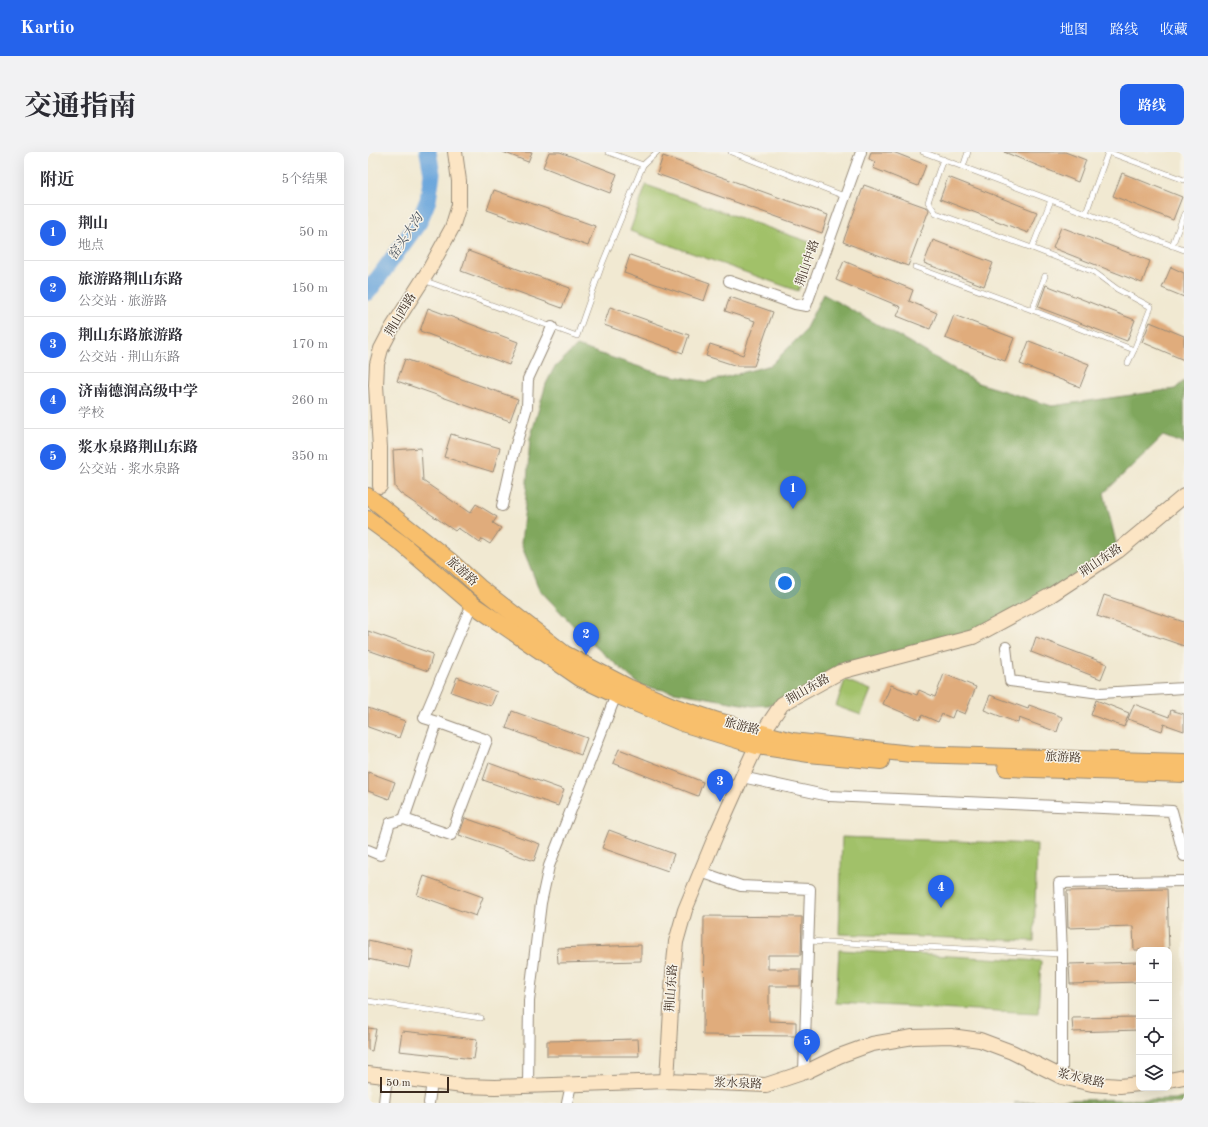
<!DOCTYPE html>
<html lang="zh">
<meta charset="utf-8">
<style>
body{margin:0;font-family:"Old Standard TT","Noto Serif SC",serif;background:#f2f2f3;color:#2b2b33}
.controls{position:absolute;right:12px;bottom:12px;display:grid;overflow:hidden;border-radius:8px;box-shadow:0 4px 16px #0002}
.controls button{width:36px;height:36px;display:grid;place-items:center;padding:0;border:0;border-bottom:1px solid #e1e1e2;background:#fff;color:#2b2b33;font:20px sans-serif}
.scale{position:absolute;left:12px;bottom:10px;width:69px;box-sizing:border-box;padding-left:4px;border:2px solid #3b2a1e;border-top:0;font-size:11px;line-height:14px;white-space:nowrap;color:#3b2a1e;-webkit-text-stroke:3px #f7f3e8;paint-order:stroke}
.you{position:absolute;left:417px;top:431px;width:14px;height:14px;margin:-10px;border:3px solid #fff;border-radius:50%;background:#1a73e8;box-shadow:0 0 0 6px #1a73e833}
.badge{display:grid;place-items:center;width:26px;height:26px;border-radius:50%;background:#2563eb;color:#fff;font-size:13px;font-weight:700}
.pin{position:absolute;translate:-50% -33px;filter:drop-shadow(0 1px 2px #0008)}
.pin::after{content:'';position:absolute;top:21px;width:14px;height:12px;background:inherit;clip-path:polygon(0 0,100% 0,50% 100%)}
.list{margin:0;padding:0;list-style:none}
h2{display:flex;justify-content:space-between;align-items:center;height:52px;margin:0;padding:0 16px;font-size:17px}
h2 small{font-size:13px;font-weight:400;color:#7c7c81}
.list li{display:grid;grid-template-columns:26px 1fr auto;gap:12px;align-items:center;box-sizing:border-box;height:56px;padding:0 16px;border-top:1px solid #e1e1e2}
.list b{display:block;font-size:15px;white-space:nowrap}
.list p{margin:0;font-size:13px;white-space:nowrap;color:#7c7c81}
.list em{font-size:13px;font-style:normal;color:#7c7c81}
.icon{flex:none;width:22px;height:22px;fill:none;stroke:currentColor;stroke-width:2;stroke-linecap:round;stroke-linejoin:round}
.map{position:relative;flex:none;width:816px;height:951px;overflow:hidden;border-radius:8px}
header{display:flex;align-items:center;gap:24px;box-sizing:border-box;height:56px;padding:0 20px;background:#2563eb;color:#fff}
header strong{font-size:19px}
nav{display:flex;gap:22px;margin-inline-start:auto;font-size:14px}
.intro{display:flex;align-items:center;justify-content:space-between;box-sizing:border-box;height:96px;padding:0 24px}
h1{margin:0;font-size:28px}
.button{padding:10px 18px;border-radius:8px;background:#2563eb;color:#fff;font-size:14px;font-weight:700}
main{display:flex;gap:24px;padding:0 24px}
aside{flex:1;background:#fff;border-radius:8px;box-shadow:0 4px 16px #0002}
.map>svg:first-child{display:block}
.green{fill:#a1c169;stroke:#6e7644}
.forest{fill:#80a75d;stroke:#5e683e}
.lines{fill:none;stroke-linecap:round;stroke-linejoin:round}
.river{stroke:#6ba6dc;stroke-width:17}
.building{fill:#e0ac7b}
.lane-casing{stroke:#968a78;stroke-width:6}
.street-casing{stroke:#968a78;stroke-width:12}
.secondary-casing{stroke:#968a78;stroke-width:16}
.primary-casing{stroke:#968a78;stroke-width:18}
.lane{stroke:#fff;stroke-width:5}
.street{stroke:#fff;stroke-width:10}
.secondary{stroke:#fce5c4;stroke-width:14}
.primary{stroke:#f8bf6c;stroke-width:16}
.labels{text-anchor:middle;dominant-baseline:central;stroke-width:3;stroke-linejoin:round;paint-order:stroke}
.street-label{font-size:12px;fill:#3b2a1e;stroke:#f7f3e8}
.water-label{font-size:13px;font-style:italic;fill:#4c5560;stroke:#f7f3e8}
</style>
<header>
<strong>Kartio</strong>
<nav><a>地图</a><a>路线</a><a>收藏</a></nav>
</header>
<div class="intro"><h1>交通指南</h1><a class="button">路线</a></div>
<main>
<aside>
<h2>附近<small>5个结果</small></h2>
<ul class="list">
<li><span class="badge">1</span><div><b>荆山</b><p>地点</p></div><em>50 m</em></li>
<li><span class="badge">2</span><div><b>旅游路荆山东路</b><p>公交站 · 旅游路</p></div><em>150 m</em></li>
<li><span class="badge">3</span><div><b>荆山东路旅游路</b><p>公交站 · 荆山东路</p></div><em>170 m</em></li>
<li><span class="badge">4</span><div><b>济南德润高级中学</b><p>学校</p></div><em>260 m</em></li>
<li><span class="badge">5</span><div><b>浆水泉路荆山东路</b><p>公交站 · 浆水泉路</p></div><em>350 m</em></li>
</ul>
</aside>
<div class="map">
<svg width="816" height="951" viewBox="0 0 816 951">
<rect width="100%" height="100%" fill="#f7f3e8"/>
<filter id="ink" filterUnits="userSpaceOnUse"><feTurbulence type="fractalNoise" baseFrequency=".025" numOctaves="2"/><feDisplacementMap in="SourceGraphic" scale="8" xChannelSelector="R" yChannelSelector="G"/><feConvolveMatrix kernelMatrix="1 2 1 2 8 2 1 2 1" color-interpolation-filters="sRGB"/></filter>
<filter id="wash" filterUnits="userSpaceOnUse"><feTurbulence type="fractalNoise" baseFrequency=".012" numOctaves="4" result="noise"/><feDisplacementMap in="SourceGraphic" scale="16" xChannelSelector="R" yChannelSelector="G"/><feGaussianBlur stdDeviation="0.9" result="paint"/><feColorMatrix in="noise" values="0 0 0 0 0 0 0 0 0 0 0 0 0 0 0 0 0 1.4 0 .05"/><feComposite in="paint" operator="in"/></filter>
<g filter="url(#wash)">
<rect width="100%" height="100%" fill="#f1e9d2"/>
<!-- green -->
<g class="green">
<path d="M278 33 447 92 430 139 262 79Z"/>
<path d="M477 528 503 538 493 563 468 554Z"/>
<path d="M474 685 669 692 666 789 471 782Z"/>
<path d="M471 798 673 809 670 861 468 851Z"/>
</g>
<!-- forest -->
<g class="forest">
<path d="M455 142 541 190 610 231 684 254 807 237 816 229V292L795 284 736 341 750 399 605 485 472 520 414 552 385 554 273 534 215 484 171 437 153 392 158 344 162 287 178 232 186 216 209 194 290 221 339 230 403 213 436 180Z"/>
<path d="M816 946V951H646L694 948 810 947Z"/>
</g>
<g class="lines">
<!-- river -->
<path class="river" d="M0 140 51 70 60 48 64 22 60 0"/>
</g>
<g id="blocks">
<!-- building -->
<g class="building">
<path d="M135 0H164L160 10Z"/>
<path d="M181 0H192L249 22 242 41 175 15Z"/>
<path d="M503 0H525L558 13 550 34 505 16 507 10 501 7Z"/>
<path d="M636 0H697L718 8 710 30Z"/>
<path d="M295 4 460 63 454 81 289 22Z"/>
<path d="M754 21 814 45 805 68 745 44Z"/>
<path d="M580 25 669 60 660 81 572 47Z"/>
<path d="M496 33 560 56 561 58 540 114 475 90Z"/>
<path d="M126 38 227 74 220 94 119 58Z"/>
<path d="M693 75 782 109 774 131 685 96Z"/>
<path d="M565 88 625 111 616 134 556 111Z"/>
<path d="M100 99 202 136 194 156 93 119Z"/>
<path d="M262 103 342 131 336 149 256 121Z"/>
<path d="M476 109 545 138 541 149 569 161 562 177 529 164 533 155 468 128Z"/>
<path d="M803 115 816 121V145L794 136Z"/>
<path d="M678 133 767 168 759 189 670 155Z"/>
<path d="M362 145 405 160 386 214H369L338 204 342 192 375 203 387 169 357 159Z"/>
<path d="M242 155 321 183 315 201 236 173Z"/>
<path d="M60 156 150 190 141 213 52 179Z"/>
<path d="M586 163 646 186 637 209 577 186Z"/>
<path d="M782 170 816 184V208L774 190Z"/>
<path d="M661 189 721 212 712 235 652 212Z"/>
<path d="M37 207 150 247 142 269 29 229Z"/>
<path d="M83 282 132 296 125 320 76 305Z"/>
<path d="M53 296 55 329 102 361 108 352 129 365 125 371 133 376 122 392 114 387 112 391 90 376 87 379 32 341 27 335 25 298Z"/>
<path d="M736 443 816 470V494L729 464Z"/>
<path d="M0 479 65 502 60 519 0 498Z"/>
<path d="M668 485 739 512 733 527 663 500Z"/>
<path d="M576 522 608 535 597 562 587 558 584 566 574 562 570 570 554 563 552 568 515 552 523 533 549 543 551 538 567 545Z"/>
<path d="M89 525 129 540 123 554 83 540Z"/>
<path d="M622 543 660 557 661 553 694 565 689 580 651 566 650 571 616 558Z"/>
<path d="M728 548 761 561 756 575 723 563Z"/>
<path d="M766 552 801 565 803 558 816 562V579L796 572 794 579 760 567Z"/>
<path d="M0 556 37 569 31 586 0 575Z"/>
<path d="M144 559 219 586 213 603 138 576Z"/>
<path d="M251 597 335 630 330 644 245 611Z"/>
<path d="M121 611 196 638 190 654 115 628Z"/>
<path d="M0 620 27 630 21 647 0 639Z"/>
<path d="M97 666 172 692 166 709 91 683Z"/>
<path d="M241 678 306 702 300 719 234 696Z"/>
<path d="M56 724 115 745 108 764 49 743Z"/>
<path d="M799 737 801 798H766L765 774 700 776 699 739Z"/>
<path d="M336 764 434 765 433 803H400V817H432V834H401V869L428 870V884L335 883Z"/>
<path d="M0 788 45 798 41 816 0 807Z"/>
<path d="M273 793V809L190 811 189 796Z"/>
<path d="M771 810V830L702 832 701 812Z"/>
<path d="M771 865V878L705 880 704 866Z"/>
<path d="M0 876 8 877 4 899 0 898Z"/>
<path d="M34 879 109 887 106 907 31 899Z"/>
<path d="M270 887 271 904H179V889Z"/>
</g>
</g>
</g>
<g filter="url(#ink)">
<use href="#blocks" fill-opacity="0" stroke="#968a78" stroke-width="1"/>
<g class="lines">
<!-- lane casing -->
<g class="lane-casing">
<g id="lane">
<path d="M240 0 275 13 289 0"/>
<path d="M363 0 476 44"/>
<path d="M555 0 595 15 600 0"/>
<path d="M740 0 816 28"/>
<path d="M575 7 560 50 568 61 664 96 683 48"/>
<path d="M595 15 816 98"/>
<path d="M718 61 740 0"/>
<path d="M804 94 816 62"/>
<path d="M664 96 726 120 749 137 783 155 766 198"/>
<path d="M547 115 664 158 766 198 760 211"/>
<path d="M55 128 209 184 235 110 275 13"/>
<path d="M664 158 677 124"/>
<path d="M440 789 694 802"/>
<path d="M0 849 113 866"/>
</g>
</g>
<!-- street casing -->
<g class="street-casing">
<g id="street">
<path d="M361 129 427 152 438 154 493 0"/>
<path d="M134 354 147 296 159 255 160 227 184 175"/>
<path d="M638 495 642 529 732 541 816 536"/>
<path d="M374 625 461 644 804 659 816 704"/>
<path d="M36 667 83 683 119 588 69 570"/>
<path d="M0 698 12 703 22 671 36 667 69 570 56 566 104 452"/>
<path d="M333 720 373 734 442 737 436 920"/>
<path d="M694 925V802L691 731 816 729"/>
<path d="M160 934 161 849 173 751 181 714 248 543"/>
<path d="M16 951 19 924"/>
<path d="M61 951 64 930"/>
<path d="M199 951 203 933"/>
</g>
</g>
<!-- secondary casing -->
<g class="secondary-casing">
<g id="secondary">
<path d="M12 334V296L8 233 9 212 13 197 24 176 61 118 84 76 91 53V29L87 0"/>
<path d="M0 922 95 934 127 935 299 929 398 933 440 919 471 904 504 892 545 885 583 884 612 888 644 900 694 925 724 932 752 934 771 932"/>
<path d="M801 928 816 925"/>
<path d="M299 929 305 821 308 790 317 758 348 683 374 625 395 580 414 552 472 520 605 485 683 443 750 399 816 344"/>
</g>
</g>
<!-- primary casing -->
<g class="primary-casing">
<g id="primary">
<path d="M0 344 81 408 111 435 197 502 260 535 305 554 350 569 424 589 543 602 816 610"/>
<path d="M0 367 33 391 104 452 212 526 248 543 317 572 389 594 441 602 513 609"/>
<path d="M638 616 816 622"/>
</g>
</g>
<!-- lane -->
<use href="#lane" class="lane"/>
<!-- street -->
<use href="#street" class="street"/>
<!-- secondary -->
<use href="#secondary" class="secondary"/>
<!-- primary -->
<use href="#primary" class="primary"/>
</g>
</g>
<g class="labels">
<!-- street labels -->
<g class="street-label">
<text transform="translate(440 111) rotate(-71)">荆山中路</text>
<text transform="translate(33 163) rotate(-59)">荆山西路</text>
<text transform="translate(733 409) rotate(-34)">荆山东路</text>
<text transform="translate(94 420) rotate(42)">旅游路</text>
<text transform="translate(440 538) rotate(-30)">荆山东路</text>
<text transform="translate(374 575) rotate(14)">旅游路</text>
<text transform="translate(695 606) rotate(2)">旅游路</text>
<text transform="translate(304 836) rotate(-86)">荆山东路</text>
<text transform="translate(713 927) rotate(13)">浆水泉路</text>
<text transform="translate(370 932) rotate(2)">浆水泉路</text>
</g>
<!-- water labels -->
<g class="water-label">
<text transform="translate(38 85) rotate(-57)">窑头大沟</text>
</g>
</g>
</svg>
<div class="controls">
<button>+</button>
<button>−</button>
<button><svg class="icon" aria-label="locate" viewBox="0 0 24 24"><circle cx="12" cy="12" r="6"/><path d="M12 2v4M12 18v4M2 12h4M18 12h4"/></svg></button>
<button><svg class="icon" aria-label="layers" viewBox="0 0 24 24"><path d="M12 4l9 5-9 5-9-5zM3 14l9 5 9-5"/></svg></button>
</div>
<div class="scale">50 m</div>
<div class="you"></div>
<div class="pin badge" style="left:425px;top:357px">1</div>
<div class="pin badge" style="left:218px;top:503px">2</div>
<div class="pin badge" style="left:352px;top:650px">3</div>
<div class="pin badge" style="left:573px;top:756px">4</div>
<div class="pin badge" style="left:439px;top:910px">5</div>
</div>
</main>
